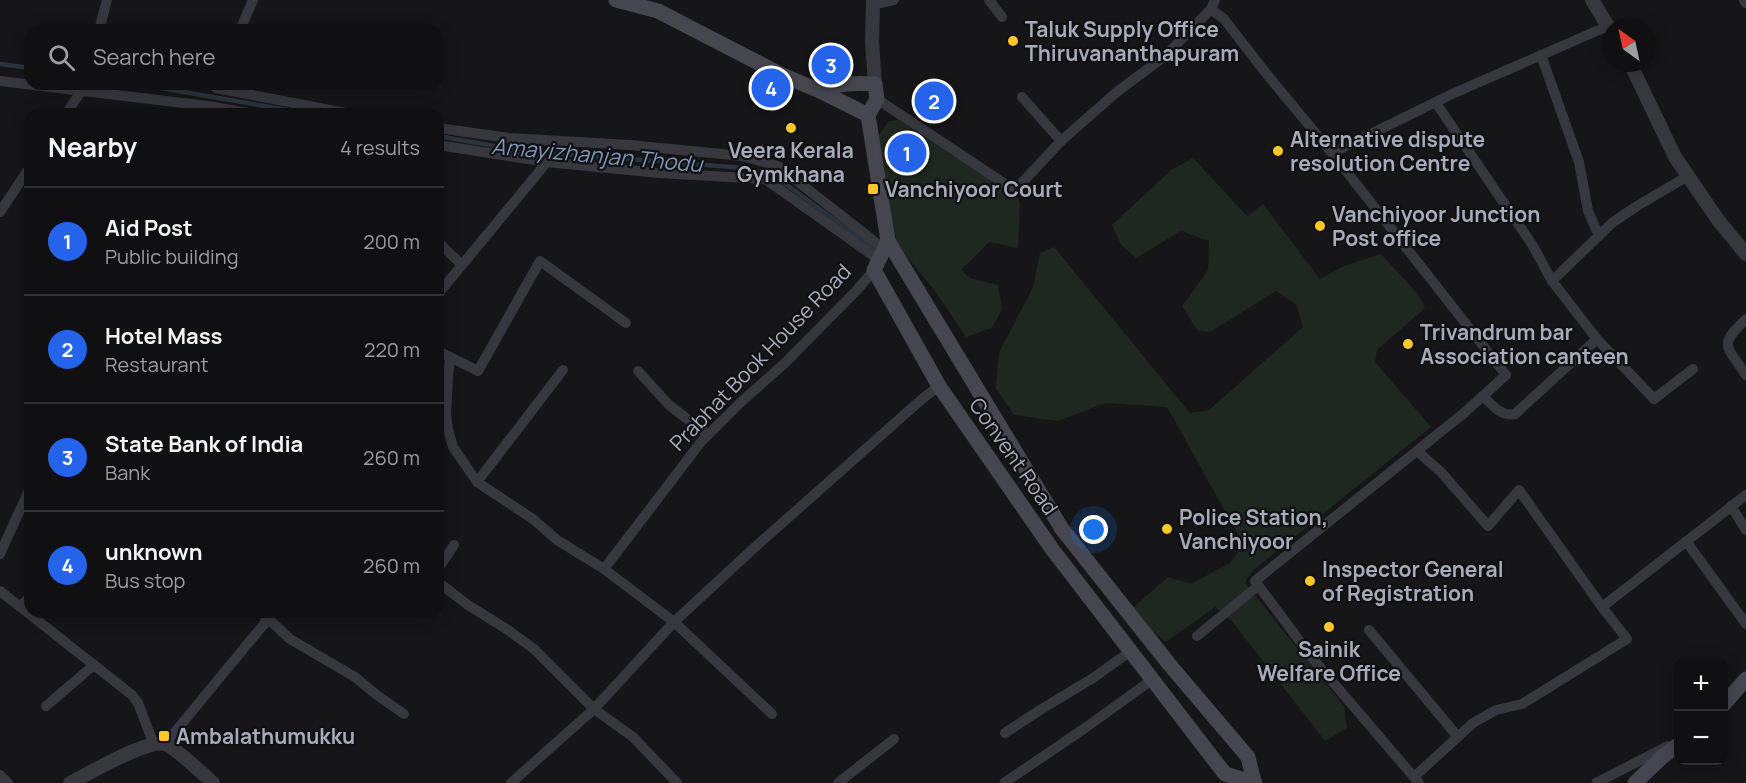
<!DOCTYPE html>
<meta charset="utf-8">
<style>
body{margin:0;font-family:Manrope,sans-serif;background:#1e1e20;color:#f1f3f6}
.controls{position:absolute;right:18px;bottom:18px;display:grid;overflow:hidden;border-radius:12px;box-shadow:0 3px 15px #0003}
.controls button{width:54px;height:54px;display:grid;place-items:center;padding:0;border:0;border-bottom:2px solid #303032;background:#101012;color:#f1f3f6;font:30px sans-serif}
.compass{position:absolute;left:1602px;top:18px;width:54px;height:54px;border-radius:50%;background:#101012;box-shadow:0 3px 15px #0003;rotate:327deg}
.you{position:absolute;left:1094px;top:530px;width:21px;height:21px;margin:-15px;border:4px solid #fff;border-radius:50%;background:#1a73e8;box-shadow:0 0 0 9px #1a73e833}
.badge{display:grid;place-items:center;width:39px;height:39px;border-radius:50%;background:#2563eb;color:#fff;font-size:20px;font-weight:700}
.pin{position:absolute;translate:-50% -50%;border:3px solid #fff;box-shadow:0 2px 6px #0006}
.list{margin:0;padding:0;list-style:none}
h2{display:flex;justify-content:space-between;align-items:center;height:78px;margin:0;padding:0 24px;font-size:26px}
h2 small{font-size:20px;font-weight:400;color:#9c9d9f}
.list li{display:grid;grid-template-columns:39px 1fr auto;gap:18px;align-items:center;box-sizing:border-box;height:108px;padding:0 24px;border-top:2px solid #303032}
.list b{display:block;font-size:22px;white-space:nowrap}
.list p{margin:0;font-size:20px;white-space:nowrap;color:#9c9d9f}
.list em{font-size:20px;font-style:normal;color:#9c9d9f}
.icon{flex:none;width:33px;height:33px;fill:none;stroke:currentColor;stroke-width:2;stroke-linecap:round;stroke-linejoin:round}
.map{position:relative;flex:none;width:1746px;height:783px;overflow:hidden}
.search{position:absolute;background:#101012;box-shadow:0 3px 15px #0003;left:24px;top:24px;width:420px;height:66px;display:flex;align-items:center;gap:15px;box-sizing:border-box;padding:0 21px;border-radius:18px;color:#9c9d9f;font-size:22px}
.panel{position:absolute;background:#101012;box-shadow:0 3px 15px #0003;left:24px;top:108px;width:420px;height:510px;border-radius:18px}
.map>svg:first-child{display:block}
.green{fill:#1e2720}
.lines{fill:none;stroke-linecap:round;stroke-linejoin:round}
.stream{stroke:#2b343d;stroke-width:4.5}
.minor{stroke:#37373e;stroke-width:10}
.tertiary{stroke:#37373e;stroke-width:14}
.secondary{stroke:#45464e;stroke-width:15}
.poi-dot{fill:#ffc827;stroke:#111113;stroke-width:2}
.labels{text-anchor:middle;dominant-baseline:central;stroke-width:4.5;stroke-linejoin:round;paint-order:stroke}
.poi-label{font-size:21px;font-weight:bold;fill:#a7abb9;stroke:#111113;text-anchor:start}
.street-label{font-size:21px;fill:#a7abb9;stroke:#111113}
.water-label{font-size:22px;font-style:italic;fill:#7c96b7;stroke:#111113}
</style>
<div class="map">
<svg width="1746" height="783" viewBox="0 0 1746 783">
<rect width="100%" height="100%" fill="#161618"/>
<!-- green -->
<g class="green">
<path d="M899 120 951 155 1012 182 1020 203 1018 248 989 242 961 270 970 278 998 285 1002 309 992 328 966 337 935 291 895 242 878 136 889 121Z"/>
<path d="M1193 158 1247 216 1263 204 1320 279 1344 266 1381 254 1418 294 1425 308 1377 350 1375 362 1431 427 1252 571 1245 583 1344 706 1347 728 1325 741 1231 620 1215 607 1166 642 1145 625 1134 607 1168 577 1191 584 1230 563 1244 545 1167 407 1105 403 1058 421 1014 415 996 388 999 353 1033 287 1040 253 1054 247 1190 413 1209 410 1303 327 1296 304 1276 291 1210 332 1197 330 1182 306 1208 270 1209 241 1181 231 1136 258 1121 245 1112 225 1171 170Z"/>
</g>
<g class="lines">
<!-- stream -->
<g class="stream">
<path d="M0 64 30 68"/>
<path d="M138 84 310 114"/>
<path d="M438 136 523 151 745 168 776 177 876 250"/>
</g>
<!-- minor -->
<g class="minor">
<path d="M989 0 1002 17"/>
<path d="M1744 0 1746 3"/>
<path d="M873 5 894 0"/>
<path d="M1211 9 1224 19 1269 77 1332 153 1506 375 1464 413 1255 581 1313 659 1419 783"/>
<path d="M99 30 107 0"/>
<path d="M240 30 253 0"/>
<path d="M1541 55 1579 162 1588 211 1599 236"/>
<path d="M0 81 208 106 253 114"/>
<path d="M216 88 351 114"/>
<path d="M1022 97 1061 141"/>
<path d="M877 99 1008 186 1018 187 1061 141 1118 91 1165 56 1211 9 1215 0"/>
<path d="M1436 103 1533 246 1552 281 1597 339 1654 399 1693 369"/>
<path d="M66 114 84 87"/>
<path d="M438 128 509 138 630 145 742 156 778 166 884 249"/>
<path d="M438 145 547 162 659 173 765 179 878 259"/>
<path d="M1332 153 1452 94 1608 26"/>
<path d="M0 212 30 167"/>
<path d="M438 242 462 265"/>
<path d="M1552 281 1612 223 1637 206 1688 176"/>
<path d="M438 294 547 162"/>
<path d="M1746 319C1718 346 1726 345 1746 375"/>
<path d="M438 351 478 371 540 261 626 323"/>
<path d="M450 358 448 376 446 414 448 429 453 447 477 482 533 519 557 540 604 569 701 442 741 402 785 363 857 290 874 270"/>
<path d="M638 371 669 405 708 435"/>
<path d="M1483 396C1492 405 1501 417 1515 414L1597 339"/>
<path d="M477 482 563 370"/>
<path d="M1731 506 1746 530"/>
<path d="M1686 541 1746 624"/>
<path d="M0 554 30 488"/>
<path d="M438 569 454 545"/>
<path d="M604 569 674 622 772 714"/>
<path d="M438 582 468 605 508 630 534 649 594 709 633 737 677 783"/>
<path d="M0 591 132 695 138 703 154 745"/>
<path d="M20 607 30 596"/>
<path d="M1602 607 1746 495"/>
<path d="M261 612 290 639 355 677 378 696 404 714"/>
<path d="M1369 630 1458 737"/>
<path d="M1197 636 1258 586"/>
<path d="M46 706 94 665"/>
<path d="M1005 733 1040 710 1093 678 1131 651"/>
<path d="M165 744 269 618"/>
<path d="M0 775 8 783"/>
<path d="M1414 777 1473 723 1496 710 1522 704 1627 639 1602 607 1519 490 1488 526 1441 472 1417 451"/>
<path d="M511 783 594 709 674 622 754 548 922 399 939 386"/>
<path d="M838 783 894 739"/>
<path d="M1004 783 1088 726 1153 679"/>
<path d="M1596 783 1668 746"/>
</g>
<!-- tertiary -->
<g class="tertiary">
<path d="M873 0 872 42 875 84"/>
<path d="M1592 0 1611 31"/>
<path d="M1630 63 1675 157 1718 220 1746 254"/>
<path d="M70 783C88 774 147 739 165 744 176 748 203 774 213 783"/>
</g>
<!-- secondary -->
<g class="secondary">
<path d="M616 0 658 11 782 75 820 91 868 115"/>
<path d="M820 91C838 83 855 83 875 84L877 99 868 115 888 241 1062 529 1169 664 1248 757 1254 782"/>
<path d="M888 241 874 270 939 386 1052 549 1225 774 1255 783"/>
<path d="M1724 704 1746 679"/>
<path d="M1635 783 1661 758 1678 745"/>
</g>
</g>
<!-- markers -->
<g class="poi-dot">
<circle cx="1013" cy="41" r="6"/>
<circle cx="791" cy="128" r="6"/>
<circle cx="1278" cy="151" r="6"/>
<rect x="867" y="183" width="12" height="12" rx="3"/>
<circle cx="1320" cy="226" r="6"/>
<circle cx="1408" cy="344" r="6"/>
<circle cx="1167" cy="529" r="6"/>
<circle cx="1310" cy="581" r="6"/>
<circle cx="1329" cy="627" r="6"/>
<rect x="158" y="730" width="12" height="12" rx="3"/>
</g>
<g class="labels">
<!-- poi labels -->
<g class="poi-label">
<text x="1025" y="29">Taluk Supply Office<tspan x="1025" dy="24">Thiruvananthapuram</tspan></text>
<text x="1290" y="139">Alternative dispute<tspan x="1290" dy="24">resolution Centre</tspan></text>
<text x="791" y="150" text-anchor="middle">Veera Kerala<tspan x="791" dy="24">Gymkhana</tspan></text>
<text x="885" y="189">Vanchiyoor Court</text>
<text x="1332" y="214">Vanchiyoor Junction<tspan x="1332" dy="24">Post office</tspan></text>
<text x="1420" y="332">Trivandrum bar<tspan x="1420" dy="24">Association canteen</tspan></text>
<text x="1179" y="517">Police Station,<tspan x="1179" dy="24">Vanchiyoor</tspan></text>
<text x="1322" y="569">Inspector General<tspan x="1322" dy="24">of Registration</tspan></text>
<text x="1329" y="649" text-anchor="middle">Sainik<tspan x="1329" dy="24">Welfare Office</tspan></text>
<text x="176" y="736">Ambalathumukku</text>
</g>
<!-- street labels -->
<g class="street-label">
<text transform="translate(760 357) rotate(-46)">Prabhat Book House Road</text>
<text transform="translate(1014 456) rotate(55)">Convent Road</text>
</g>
<!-- water labels -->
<g class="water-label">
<text transform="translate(597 155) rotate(5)">Amayizhanjan Thodu</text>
</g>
</g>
</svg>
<div class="controls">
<button>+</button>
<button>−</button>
</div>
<svg class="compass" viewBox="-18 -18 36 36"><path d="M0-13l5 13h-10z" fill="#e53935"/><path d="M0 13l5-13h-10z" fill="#9c9d9f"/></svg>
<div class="you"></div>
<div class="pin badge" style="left:907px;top:153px">1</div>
<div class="pin badge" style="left:934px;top:101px">2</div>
<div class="pin badge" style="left:831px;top:65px">3</div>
<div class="pin badge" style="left:771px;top:88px">4</div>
<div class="search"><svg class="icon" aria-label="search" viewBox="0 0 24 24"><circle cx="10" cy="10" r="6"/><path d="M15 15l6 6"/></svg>Search here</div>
<section class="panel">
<h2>Nearby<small>4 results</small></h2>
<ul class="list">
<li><span class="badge">1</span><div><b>Aid Post</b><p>Public building</p></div><em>200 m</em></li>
<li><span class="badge">2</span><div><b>Hotel Mass</b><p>Restaurant</p></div><em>220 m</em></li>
<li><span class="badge">3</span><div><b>State Bank of India</b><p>Bank</p></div><em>260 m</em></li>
<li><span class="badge">4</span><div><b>unknown</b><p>Bus stop</p></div><em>260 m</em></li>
</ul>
</section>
</div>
